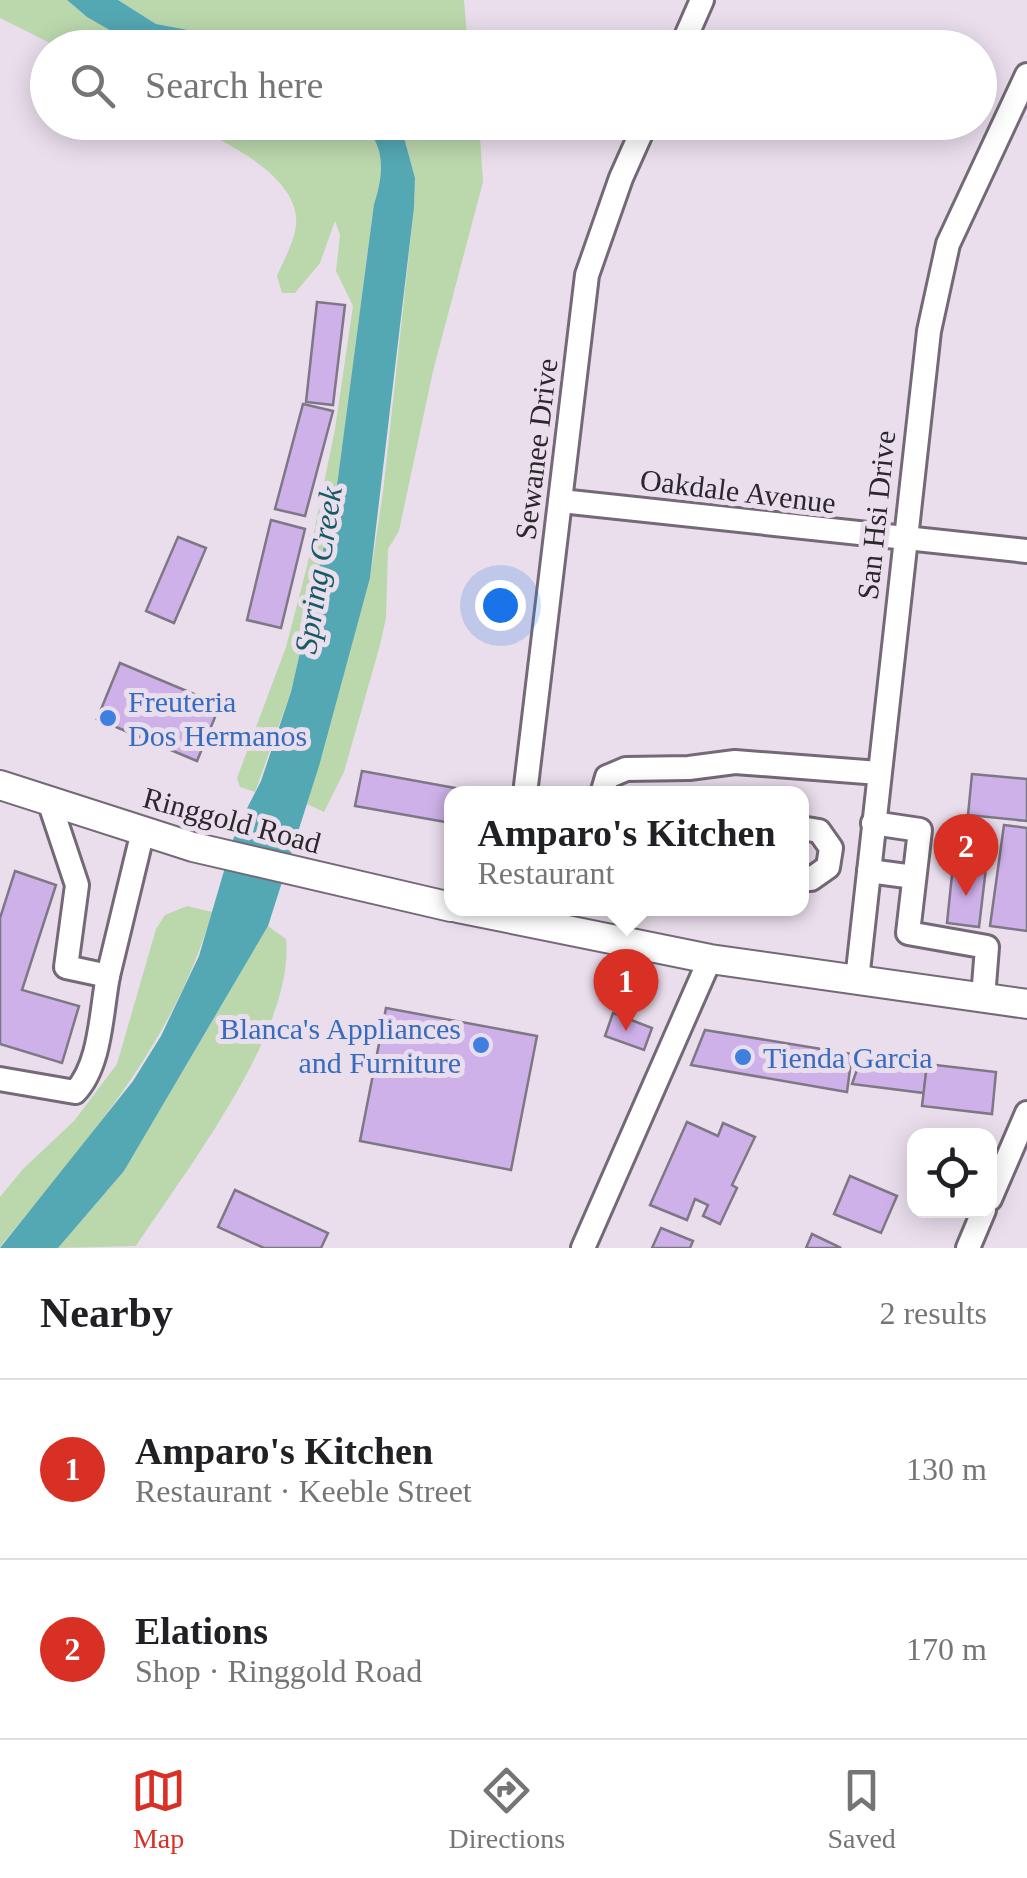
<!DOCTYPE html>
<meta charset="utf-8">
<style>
body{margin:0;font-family:"Times New Roman",serif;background:#f6f6f6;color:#202124}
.controls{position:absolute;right:30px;bottom:30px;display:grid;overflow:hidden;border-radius:20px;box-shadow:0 5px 25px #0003}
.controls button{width:90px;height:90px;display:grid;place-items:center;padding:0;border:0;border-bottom:2px solid #e0e0e0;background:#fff;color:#202124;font:50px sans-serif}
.you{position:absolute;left:500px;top:605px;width:35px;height:35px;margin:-25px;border:8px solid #fff;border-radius:50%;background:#1a73e8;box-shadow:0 0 0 15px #1a73e833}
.badge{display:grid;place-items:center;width:65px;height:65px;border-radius:50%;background:#d93025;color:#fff;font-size:32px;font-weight:700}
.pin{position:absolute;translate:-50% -82px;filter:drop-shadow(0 2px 5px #0008)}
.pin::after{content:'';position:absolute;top:52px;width:35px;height:30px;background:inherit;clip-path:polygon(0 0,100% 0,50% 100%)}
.popup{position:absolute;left:444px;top:786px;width:365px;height:130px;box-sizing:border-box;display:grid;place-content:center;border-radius:20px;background:#fff;filter:drop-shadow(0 2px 8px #0005);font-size:32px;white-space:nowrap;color:#757577}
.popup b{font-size:38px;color:#202124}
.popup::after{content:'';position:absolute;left:50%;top:100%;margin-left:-20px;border:20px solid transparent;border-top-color:#fff}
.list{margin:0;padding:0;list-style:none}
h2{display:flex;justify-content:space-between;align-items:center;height:130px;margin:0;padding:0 40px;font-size:42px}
h2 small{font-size:32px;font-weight:400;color:#757577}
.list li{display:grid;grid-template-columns:65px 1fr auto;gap:30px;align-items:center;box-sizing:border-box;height:180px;padding:0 40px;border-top:2px solid #e0e0e0}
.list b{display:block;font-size:38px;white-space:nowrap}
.list p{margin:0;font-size:32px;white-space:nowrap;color:#757577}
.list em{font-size:32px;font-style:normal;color:#757577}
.icon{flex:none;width:55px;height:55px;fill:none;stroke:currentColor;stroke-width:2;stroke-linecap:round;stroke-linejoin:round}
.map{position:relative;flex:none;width:1027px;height:1248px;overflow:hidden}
.search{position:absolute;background:#fff;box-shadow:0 5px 25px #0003;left:30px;right:30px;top:30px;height:110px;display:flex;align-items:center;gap:25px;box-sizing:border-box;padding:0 35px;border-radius:55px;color:#757577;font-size:38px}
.sheet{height:490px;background:#fff}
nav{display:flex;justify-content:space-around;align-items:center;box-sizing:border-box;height:140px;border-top:2px solid #e0e0e0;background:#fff;font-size:28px;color:#757577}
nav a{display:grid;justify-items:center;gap:5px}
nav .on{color:#d93025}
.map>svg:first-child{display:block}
.green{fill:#bbd8ad}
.water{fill:#54a8b4}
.building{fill:#ceb1e9;stroke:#7e7786;stroke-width:2.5}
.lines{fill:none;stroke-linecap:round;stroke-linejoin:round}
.minor-casing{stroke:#746976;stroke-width:28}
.major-casing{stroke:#746976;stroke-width:32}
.minor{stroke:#fff;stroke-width:22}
.major{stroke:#fff;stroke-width:28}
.shop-dot{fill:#3f7fe0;stroke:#eadeec;stroke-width:4}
.labels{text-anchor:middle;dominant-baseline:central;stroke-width:10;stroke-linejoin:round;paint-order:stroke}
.street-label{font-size:30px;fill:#2b272c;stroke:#eadeec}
.shop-label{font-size:30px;fill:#366cbe;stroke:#eadeec;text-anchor:start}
.water-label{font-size:32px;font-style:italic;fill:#145b64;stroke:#eadeec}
</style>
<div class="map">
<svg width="1027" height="1248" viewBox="0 0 1027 1248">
<rect width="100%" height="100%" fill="#eadeec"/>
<!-- green -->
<g class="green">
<path d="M0 0H67L87 17 139 47H58L0 18Z"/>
<path d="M118 0H464L468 47H279L156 24Z"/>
<path d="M187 123H352C388 134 384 175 374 204L336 493 291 692 255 792 240 787 237 778 286 647 307 566 335 429 353 306 336 271 340 235 335 221 320 263 295 293H282L277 276C284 259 298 236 296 217 292 172 221 140 187 123Z"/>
<path d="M400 123H479L483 182 433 371 399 531 388 549 386 618 380 645 344 772 324 812 307 804 370 578 383 492 414 208 415 178Z"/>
<path d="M187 906 212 912C173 1046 86 1141 0 1247V1197L23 1169 74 1121 117 1064 156 929 165 915Z"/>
<path d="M268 926 286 939C295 1031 186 1170 136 1246L58 1248 124 1171Z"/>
</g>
<!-- water -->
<g class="water">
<path d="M67 0H118L156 24 279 47H139L87 17Z"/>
<path d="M352 123H400L415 178 414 208 370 578 319 766 268 926 124 1171 58 1248H0L133 1081 161 1036 199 956 236 830 261 781 291 692 336 493 374 204C384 175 388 134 352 123Z"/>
</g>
<!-- building -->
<g class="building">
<path d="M317 302 345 305 333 405 306 402Z"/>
<path d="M303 404 333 411 305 516 275 509Z"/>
<path d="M271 520 305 529 281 628 247 620Z"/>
<path d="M178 537 206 548 174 623 146 611Z"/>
<path d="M120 663 220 705 197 761 97 719Z"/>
<path d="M362 771 466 790 465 794H451V823L355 806Z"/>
<path d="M972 774 1027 779V821L968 815Z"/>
<path d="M1004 825 1027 828V931L990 926Z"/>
<path d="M953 865 986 868 979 927 947 923Z"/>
<path d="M15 871 56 885 22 990 79 1006 62 1063 0 1044V918Z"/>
<path d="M386 1008 537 1036 511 1170 360 1141Z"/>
<path d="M613 1013 652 1028 644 1050 605 1036Z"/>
<path d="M705 1030 852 1054 847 1092 691 1065Z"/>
<path d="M870 1055 927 1064 924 1093 852 1084 861 1058 870 1059Z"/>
<path d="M927 1064 996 1072 992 1114 922 1106Z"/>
<path d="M687 1122 718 1136 723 1123 755 1137 732 1185 737 1188 720 1224 703 1216 708 1205 695 1199 687 1220 650 1205Z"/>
<path d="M850 1176 897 1196 881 1233 834 1214Z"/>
<path d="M235 1190 328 1233 321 1248H264L218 1227Z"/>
<path d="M661 1228 693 1241 690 1248H652Z"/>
<path d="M812 1234 841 1248H806Z"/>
</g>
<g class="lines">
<!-- minor casing -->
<g class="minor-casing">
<g id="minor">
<path d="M681 48 702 0"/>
<path d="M561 501 1027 551"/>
<path d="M525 794 587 275 621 178 646 122"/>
<path d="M602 794 607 777 626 769 689 768 735 762 879 773"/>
<path d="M49 801 77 885 66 967 108 976 143 831"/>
<path d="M873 823 920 830 908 933 987 947 983 998"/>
<path d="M801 828 819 831 831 848 828 867 811 879H801"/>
<path d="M869 871 914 877"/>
<path d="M857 980 929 331 948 244 1027 75"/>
<path d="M0 1079 75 1092C101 1065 101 1012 108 976"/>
<path d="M990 1199 1027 1113"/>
<path d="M583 1248 710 959"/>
<path d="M968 1248 984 1210"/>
</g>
</g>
<!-- major casing -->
<g class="major-casing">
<g id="major">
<path d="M0 785 193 847 451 907"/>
<path d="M458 908 710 959 1027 1004"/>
</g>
</g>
<!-- minor -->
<use href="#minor" class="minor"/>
<!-- major -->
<use href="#major" class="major"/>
</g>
<!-- markers -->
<g class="shop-dot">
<circle cx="108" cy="718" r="10"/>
<circle cx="481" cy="1045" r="10"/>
<circle cx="743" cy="1057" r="10"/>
</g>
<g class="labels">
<!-- street labels -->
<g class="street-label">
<text transform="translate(536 449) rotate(-83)">Sewanee Drive</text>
<text transform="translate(738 491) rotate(7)">Oakdale Avenue</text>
<text transform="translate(876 515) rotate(-84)">San Hsi Drive</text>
<text transform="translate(232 820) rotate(15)">Ringgold Road</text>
</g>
<!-- shop labels -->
<g class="shop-label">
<text x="128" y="701">Freuteria<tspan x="128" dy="34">Dos Hermanos</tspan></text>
<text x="461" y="1028" text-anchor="end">Blanca's Appliances<tspan x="461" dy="34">and Furniture</tspan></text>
<text x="763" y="1057">Tienda Garcia</text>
</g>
<!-- water labels -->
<g class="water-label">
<text transform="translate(318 570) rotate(-81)">Spring Creek</text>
</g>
</g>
</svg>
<div class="controls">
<button><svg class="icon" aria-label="locate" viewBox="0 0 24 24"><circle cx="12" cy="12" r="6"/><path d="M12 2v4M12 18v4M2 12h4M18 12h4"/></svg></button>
</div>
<div class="you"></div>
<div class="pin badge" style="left:626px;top:1031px">1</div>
<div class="popup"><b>Amparo's Kitchen</b>Restaurant</div>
<div class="pin badge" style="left:966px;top:896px">2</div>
<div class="search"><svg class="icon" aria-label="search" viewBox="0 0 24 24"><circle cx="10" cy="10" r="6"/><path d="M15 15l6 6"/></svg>Search here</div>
</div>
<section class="sheet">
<h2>Nearby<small>2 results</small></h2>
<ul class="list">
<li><span class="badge">1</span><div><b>Amparo's Kitchen</b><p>Restaurant · Keeble Street</p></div><em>130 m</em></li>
<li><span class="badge">2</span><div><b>Elations</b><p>Shop · Ringgold Road</p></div><em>170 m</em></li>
</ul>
</section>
<nav>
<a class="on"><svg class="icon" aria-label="map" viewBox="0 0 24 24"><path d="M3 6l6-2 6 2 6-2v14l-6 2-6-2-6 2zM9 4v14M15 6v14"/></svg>Map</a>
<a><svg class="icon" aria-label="directions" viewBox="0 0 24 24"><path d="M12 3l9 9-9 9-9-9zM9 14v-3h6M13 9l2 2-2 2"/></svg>Directions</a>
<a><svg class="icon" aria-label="saved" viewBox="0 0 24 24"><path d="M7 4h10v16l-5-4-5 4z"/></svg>Saved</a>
</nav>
